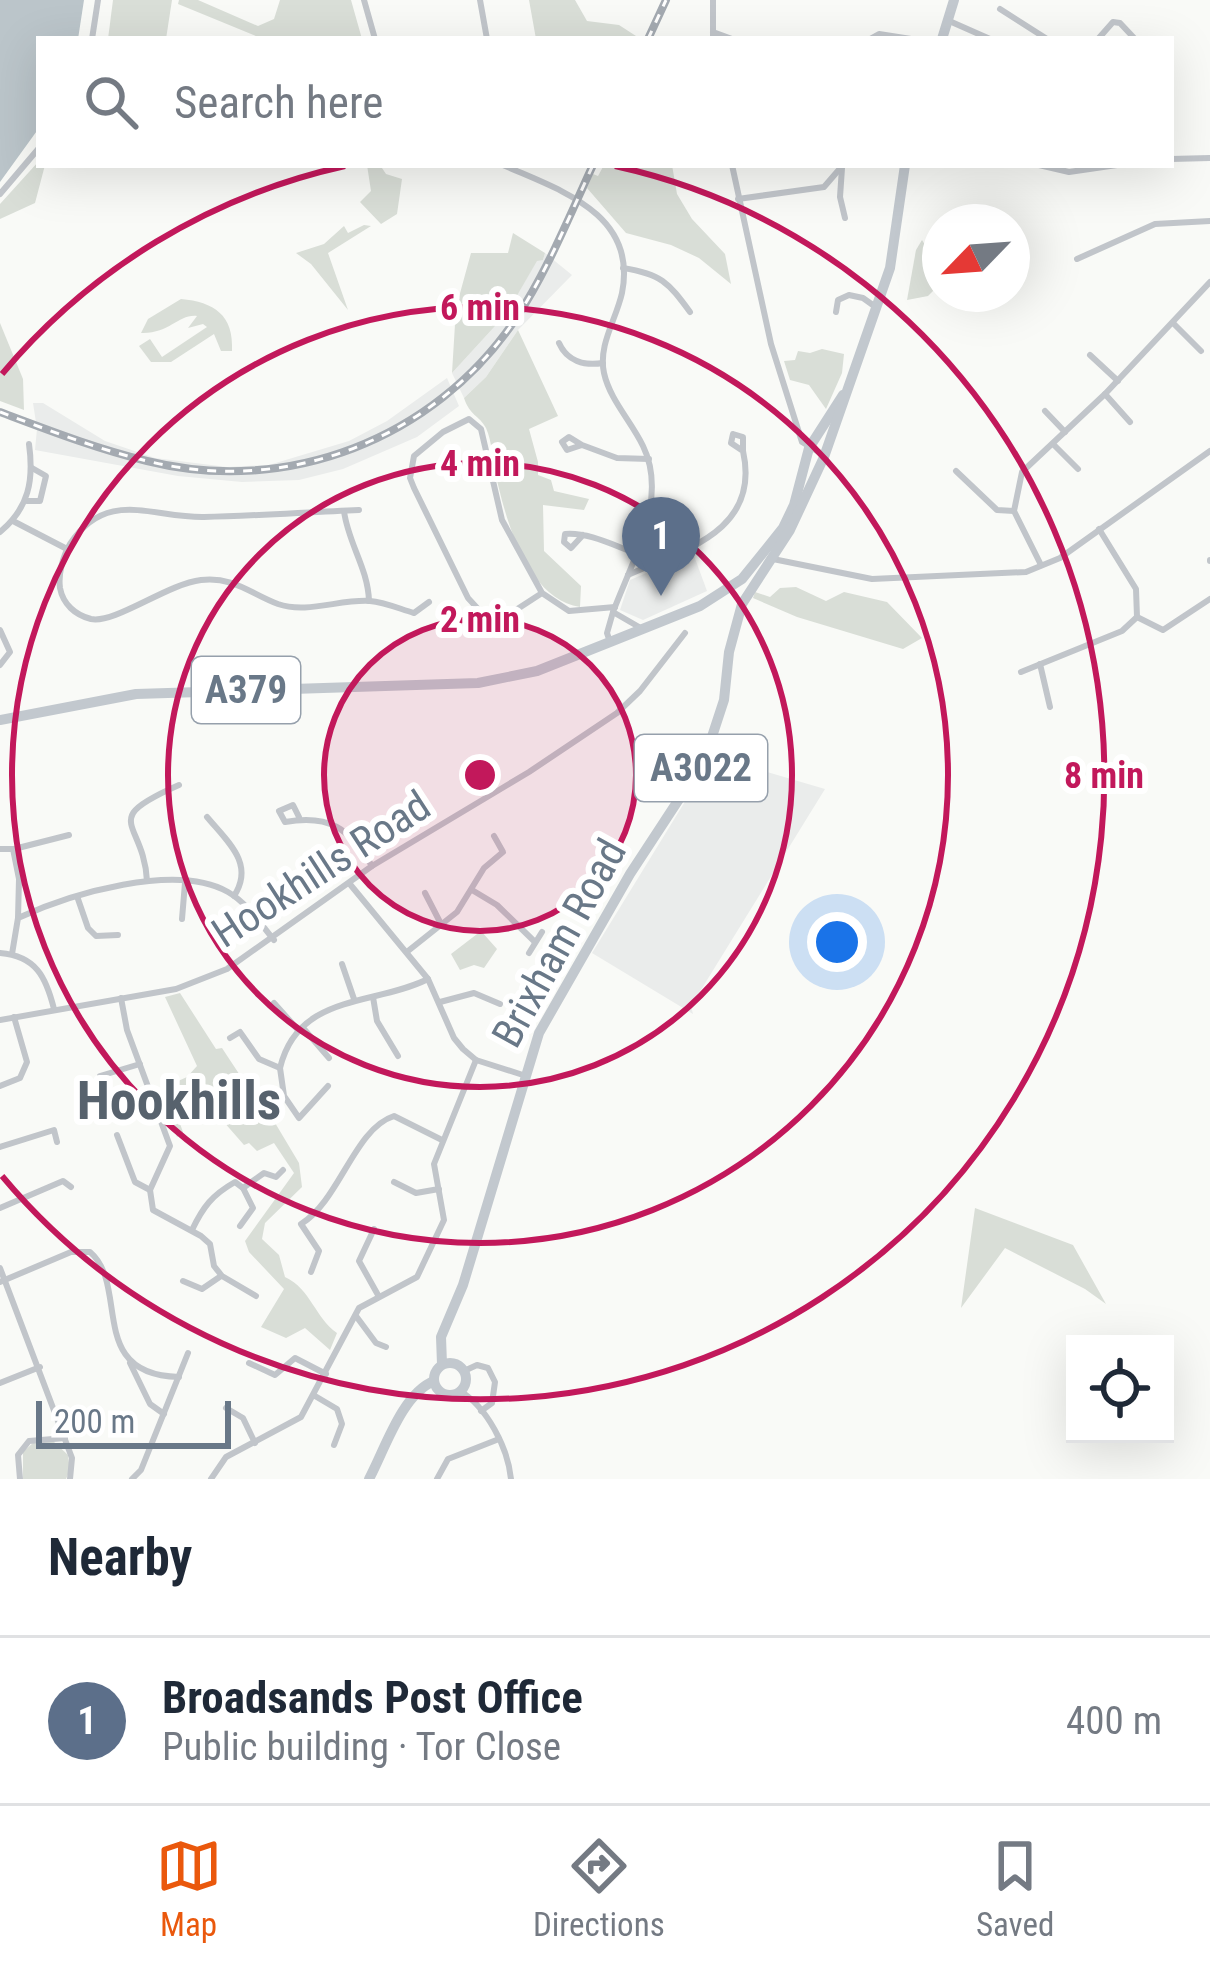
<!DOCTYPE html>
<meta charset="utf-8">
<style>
body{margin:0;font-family:"Roboto Condensed",sans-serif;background:#f2f2f3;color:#1f2937}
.controls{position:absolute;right:36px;bottom:36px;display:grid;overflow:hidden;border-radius:0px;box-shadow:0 12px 48px #0002}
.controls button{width:108px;height:108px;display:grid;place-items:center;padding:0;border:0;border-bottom:3px solid #e0e1e3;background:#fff;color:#1f2937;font:60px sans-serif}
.compass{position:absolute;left:922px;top:204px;width:108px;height:108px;border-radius:50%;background:#fff;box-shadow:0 12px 48px #0002;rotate:245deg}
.scale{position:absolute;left:36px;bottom:30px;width:195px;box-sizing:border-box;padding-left:12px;border:6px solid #697888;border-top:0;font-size:33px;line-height:42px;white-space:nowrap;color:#697888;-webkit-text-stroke:9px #fff;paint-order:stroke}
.you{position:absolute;left:837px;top:942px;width:42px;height:42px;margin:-30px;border:9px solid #fff;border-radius:50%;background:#1a73e8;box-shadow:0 0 0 18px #1a73e833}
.badge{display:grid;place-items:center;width:78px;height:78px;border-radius:50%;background:#ea580c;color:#fff;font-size:39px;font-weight:700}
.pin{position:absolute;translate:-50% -99px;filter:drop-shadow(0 3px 6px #0008)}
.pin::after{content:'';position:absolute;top:63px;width:42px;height:36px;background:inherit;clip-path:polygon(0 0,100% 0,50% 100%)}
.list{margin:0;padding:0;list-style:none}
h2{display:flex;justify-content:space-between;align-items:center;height:156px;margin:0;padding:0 48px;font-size:51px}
h2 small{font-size:39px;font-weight:400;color:#747a83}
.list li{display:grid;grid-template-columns:78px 1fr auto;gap:36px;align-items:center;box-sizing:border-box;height:168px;padding:0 48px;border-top:3px solid #e0e1e3}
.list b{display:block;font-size:45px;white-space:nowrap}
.list p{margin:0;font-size:39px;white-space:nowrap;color:#747a83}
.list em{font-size:39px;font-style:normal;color:#747a83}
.icon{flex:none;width:66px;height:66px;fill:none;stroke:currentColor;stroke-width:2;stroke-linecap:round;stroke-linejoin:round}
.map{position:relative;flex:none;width:1210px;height:1479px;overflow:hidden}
.search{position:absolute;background:#fff;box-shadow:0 12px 48px #0002;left:36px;right:36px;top:36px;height:132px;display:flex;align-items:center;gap:30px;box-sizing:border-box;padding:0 42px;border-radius:0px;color:#747a83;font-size:45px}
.sheet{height:324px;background:#fff}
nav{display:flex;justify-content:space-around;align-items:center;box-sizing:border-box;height:168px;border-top:3px solid #e0e1e3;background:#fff;font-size:33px;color:#747a83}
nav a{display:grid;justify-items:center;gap:6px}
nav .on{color:#ea580c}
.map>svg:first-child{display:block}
.built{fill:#eaeceb}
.green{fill:#d9ded7}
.water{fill:#bbc5ca}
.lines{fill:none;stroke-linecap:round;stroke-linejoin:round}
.street{stroke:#c1c5ca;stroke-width:6}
.primary{stroke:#c2c8ce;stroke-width:10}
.rail-casing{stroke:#a4aab1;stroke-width:8}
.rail{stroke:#fff;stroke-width:3;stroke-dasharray:9;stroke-linecap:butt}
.ring{fill:none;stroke:#c2185b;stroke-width:6}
.labels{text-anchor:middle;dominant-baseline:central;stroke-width:12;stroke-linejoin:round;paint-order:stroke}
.shield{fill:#fff;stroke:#96a0ac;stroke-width:3}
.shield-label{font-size:39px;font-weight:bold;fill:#697888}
.street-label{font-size:42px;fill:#697888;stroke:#fff}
.district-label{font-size:54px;font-weight:bold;fill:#57626d;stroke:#fff}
.centre{fill:#c2185b;stroke:#fff;stroke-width:6}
.ring-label{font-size:36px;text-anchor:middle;font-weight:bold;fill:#c2185b;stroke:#fff;stroke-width:12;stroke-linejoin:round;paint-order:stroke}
</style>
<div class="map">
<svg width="1210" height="1479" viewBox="0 0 1210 1479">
<rect width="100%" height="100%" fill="#f9faf7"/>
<!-- built -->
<g class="built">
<path d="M545 253 572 275 518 330 486 377 464 398 452 373 507 313 537 260H543Z"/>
<path d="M447 378 459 406 417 437 343 469 299 480 242 482 178 476 35 450 37 429 33 403H43L105 441 155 458 227 467 269 465 349 441 387 421Z"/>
<path d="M693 553 707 591 643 620 620 610 630 580Z"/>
<path d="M713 756 825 789 691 1006 693 1014 592 953Z"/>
</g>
<!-- green -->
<g class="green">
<path d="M113 0H172L166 39H108Z"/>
<path d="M179 0H198L258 26 274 19 280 0H351L362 39H263L178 4Z"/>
<path d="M529 0H575L587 21 619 25 636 36 536 39Z"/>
<path d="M39 161V165H45L35 203 0 219V204Z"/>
<path d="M367 165H380L386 174 402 179 397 214 381 224 360 202 371 191Z"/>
<path d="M604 165H672L677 194 692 219 725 254 731 284 699 258 671 245 626 233 587 188 593 174 598 176Z"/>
<path d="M364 225 371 226 328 253 348 310 311 264 296 253 324 244 344 226 348 233Z"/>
<path d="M513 233 545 253 543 260 537 261 507 313 452 373 456 308 471 253H508Z"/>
<path d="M922 240 934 260V290L928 296 907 300 916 250Z"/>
<path d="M181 299C214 302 234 315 232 351H221L214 334 171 362H151L139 346 150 339 162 357 207 327 203 324 188 328 197 316C178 314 170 334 141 333L148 319Z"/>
<path d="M0 323 23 379 24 410 0 401Z"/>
<path d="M518 330 558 416 529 429 538 462V475L551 480 554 491 589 499 584 510 543 505 544 551 581 586 580 607C527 599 506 520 496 476 493 462 492 441 486 428 479 415 470 416 464 398L486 377Z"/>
<path d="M822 349 844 354 842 373 826 409 809 385 790 380 784 361 795 360 798 351 810 353Z"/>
<path d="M796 587 826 601 844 592 887 602 922 638 903 649 797 617 753 598 755 592 770 597 780 588Z"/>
<path d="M481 931 497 949 484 968 474 965 460 970 451 954Z"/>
<path d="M180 993 216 1049 222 1048 253 1095 259 1096 299 1163 302 1187 265 1223 262 1239 279 1255 285 1277C311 1289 315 1318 337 1333L330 1350 305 1328 286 1338 261 1327 284 1289 249 1252 245 1241 294 1173 274 1143 257 1151 249 1143 244 1145 209 1105 190 1108 179 1121 183 1132 177 1137 158 1090 187 1077 197 1066 165 997Z"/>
<path d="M975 1208 1073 1245 1106 1304 1085 1289 1005 1248 961 1308Z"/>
<path d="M53 1441 68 1455 70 1470 66 1479H23V1452L33 1443Z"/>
</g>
<!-- water -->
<path class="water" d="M0 0H84L78 39H39V128L0 182Z"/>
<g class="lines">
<!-- street -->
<g class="street">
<path d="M364 0 375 39"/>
<path d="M480 0 487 39"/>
<path d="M1000 9 1047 39"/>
<path d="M947 20 990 39"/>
<path d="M713 32 732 39"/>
<path d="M92 39 98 0"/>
<path d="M713 39V0"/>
<path d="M870 39 879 34 911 39"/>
<path d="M1098 39 1113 22 1120 23 1135 39"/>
<path d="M1171 159 1210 158"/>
<path d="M503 165C559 190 638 213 622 293 616 320 598 345 604 373 610 400 631 421 643 446 669 499 632 561 613 612L639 627"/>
<path d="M732 165 771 344 802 442 822 454"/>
<path d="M1039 165 1069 172 1117 165"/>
<path d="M842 168 840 197 845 218"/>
<path d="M0 194 39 148"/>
<path d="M738 199 824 187 843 165"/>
<path d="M1077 259 1155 224 1210 221"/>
<path d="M623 268C661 274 668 282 690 312"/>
<path d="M836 312 838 300 849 295 863 298 877 308"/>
<path d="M1174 324 1201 351"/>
<path d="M559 343C567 361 584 366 603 363"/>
<path d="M1090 355 1118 381"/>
<path d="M1105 394 1130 422"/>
<path d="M1045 411 1065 432"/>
<path d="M1053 444 1078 469"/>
<path d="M582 445 569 437 562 442 567 450 582 445 617 458 649 459"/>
<path d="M956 471 997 510 1014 511"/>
<path d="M27 501H40L46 476 32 468"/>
<path d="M359 510C308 512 255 516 204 517 152 518 107 488 70 544 63 556 58 574 60 588 63 604 75 615 91 619 115 624 167 584 201 580 233 576 251 594 278 604 307 614 340 599 370 601 384 602 400 609 414 613L429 602"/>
<path d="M344 511C348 543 368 568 369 601"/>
<path d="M13 521 67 549"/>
<path d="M0 532C29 508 34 480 29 444"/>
<path d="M583 535 571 548 564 542 565 534C588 532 613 545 635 553"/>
<path d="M773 559 872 579 1026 572 1060 558 1210 451"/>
<path d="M1210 560V561"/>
<path d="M1041 565 1014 511 1022 472 1105 394 1210 282"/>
<path d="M628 575C684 550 761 531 743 451L731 443 733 434 743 437V451"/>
<path d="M542 593 505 617 479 610 468 598 414 488 410 478 414 456 443 432 469 419 481 429 502 520 542 593 569 611 615 607"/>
<path d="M1137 617 1163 630 1210 599"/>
<path d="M0 630 10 652 0 665"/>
<path d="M610 642 607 633 613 612"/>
<path d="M1040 664 1050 707"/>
<path d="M1021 672 1122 631 1137 617 1136 589 1099 529"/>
<path d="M207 817C228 842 255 864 234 896"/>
<path d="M299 817 293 805 279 811 285 822C329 814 349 828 372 866"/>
<path d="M0 849H13L19 879 18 918"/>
<path d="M14 849 69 835"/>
<path d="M147 881C144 820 97 821 179 785"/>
<path d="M349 883 428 979 454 1038 463 1049 476 1060 523 1075"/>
<path d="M472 890 497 905 535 942"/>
<path d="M425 893 441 924"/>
<path d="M78 899 88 928 96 936 118 935"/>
<path d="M182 919 185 883"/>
<path d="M408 951 457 912 484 868 503 852 494 836"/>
<path d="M0 953C36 956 46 977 54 1009"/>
<path d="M529 953 542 932"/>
<path d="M12 954 18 918C70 894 176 862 228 892 247 903 260 923 274 940"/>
<path d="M342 964 354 999"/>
<path d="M373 997 377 1021 398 1056"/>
<path d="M121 998 127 1030 170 1146 150 1190 153 1210 201 1236 210 1244 214 1266 222 1276 256 1296"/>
<path d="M440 1002 474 993 500 1004"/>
<path d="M274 1003 299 1031"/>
<path d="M0 1020 176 989 227 969 372 866 529 772 617 713 640 691 685 633"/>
<path d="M304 1029 329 1058"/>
<path d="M230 1038 240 1032 259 1059 280 1068C298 993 374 1006 428 979"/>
<path d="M280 1068 284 1096 299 1118 328 1086"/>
<path d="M100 1076 140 1064"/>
<path d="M0 1086 20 1078 27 1062 14 1017"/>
<path d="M117 1135 135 1182 150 1190"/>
<path d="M0 1147 54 1130 57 1142"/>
<path d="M394 1182 416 1193 439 1189"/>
<path d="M0 1208 63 1181 71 1187"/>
<path d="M240 1226 253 1208 243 1188"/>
<path d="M374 1229 359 1261 378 1295"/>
<path d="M192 1230C203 1207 212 1195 235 1182L243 1188 264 1173 276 1177 283 1170"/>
<path d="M0 1268 72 1458 70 1479"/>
<path d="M311 1272 319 1251 301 1224C340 1200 354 1129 394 1116L442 1140"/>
<path d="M183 1281 202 1289 221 1276"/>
<path d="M0 1282 71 1252H90C130 1286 86 1375 179 1377"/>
<path d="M356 1316 376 1343 386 1347"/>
<path d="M130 1363 150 1404 164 1414"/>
<path d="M249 1363 275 1375 295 1358 326 1374"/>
<path d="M464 1371 477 1365 488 1368 495 1382 492 1403 481 1411"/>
<path d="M0 1383 40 1367"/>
<path d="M460 1391C487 1407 508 1448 511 1479"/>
<path d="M315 1396 337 1409 342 1424 334 1445"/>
<path d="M226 1408 243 1418 255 1443"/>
<path d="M20 1479 18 1455 29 1441 65 1438"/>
<path d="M132 1479 141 1470 188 1353"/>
<path d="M211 1479 226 1457 301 1417 359 1308 417 1277 444 1220 434 1164 476 1060"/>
<path d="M437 1479 448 1459 499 1439"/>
</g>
<!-- primary -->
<g class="primary">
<path d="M942 39 954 0"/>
<path d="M0 720 136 694 478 683 537 671 610 642 700 606 742 579 783 528 794 505 809 448 843 395"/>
<circle cx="450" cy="1379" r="16"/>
<path d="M442 1364 441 1337 463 1285 539 1033 630 874 704 761 724 700 729 652 742 604 790 530 824 457 890 268 905 165"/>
<path d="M369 1479C385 1449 402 1394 434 1381"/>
</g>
<!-- rail casing -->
<g class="rail-casing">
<g id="rail">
<path d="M648 39 666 0"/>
<path d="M0 412C48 430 97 449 147 461 288 496 434 439 515 320 547 272 569 217 593 165"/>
</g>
</g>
<!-- rail -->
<use href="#rail" class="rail"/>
</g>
<!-- distance rings -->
<circle cx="480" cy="775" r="156" fill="#c2185b" fill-opacity=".12"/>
<g class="ring">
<circle cx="480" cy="775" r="156"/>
<circle cx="480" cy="775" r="312"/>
<circle cx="480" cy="775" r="468"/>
<path d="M2 374A624 624 0 0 1 345 166M615 166A624 624 0 1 1 2 1176"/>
</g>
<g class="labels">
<!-- shield labels -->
<g class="shield">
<rect x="192" y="657" width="108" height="66" rx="9"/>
<rect x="635" y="735" width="132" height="66" rx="9"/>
</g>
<g class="shield-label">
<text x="246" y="690">A379</text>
<text x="701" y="768">A3022</text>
</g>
<!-- street labels -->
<g class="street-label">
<text transform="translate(321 869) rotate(-33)">Hookhills Road</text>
<text transform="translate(559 943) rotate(-61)">Brixham Road</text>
</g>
<!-- district labels -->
<g class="district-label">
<text x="179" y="1100">Hookhills</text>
</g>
</g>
<circle cx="480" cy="775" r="18" class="centre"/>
<g class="ring-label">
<text x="480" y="320">6 min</text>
<text x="480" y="476">4 min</text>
<text x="480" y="632">2 min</text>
<text x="1104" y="788">8 min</text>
</g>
</svg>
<div class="controls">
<button><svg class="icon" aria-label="locate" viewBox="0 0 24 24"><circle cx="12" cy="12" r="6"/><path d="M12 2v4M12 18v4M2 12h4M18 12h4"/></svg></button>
</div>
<svg class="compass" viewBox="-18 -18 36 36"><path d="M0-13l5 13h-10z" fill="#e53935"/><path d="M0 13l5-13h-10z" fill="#747a83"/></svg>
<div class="scale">200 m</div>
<div class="you"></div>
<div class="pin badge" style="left:661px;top:596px;background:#5c6f8a">1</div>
<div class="search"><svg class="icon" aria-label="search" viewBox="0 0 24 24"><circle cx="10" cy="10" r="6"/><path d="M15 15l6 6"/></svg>Search here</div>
</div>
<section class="sheet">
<h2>Nearby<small></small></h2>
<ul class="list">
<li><span class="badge" style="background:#5c6f8a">1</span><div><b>Broadsands Post Office</b><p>Public building · Tor Close</p></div><em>400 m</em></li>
</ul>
</section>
<nav>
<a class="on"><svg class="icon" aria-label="map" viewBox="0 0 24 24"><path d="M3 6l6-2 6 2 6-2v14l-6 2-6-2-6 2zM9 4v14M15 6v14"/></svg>Map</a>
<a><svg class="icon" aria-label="directions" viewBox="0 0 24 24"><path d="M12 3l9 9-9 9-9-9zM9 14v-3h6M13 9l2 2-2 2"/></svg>Directions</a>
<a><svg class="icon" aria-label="saved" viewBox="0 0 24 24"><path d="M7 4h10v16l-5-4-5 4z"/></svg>Saved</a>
</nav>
